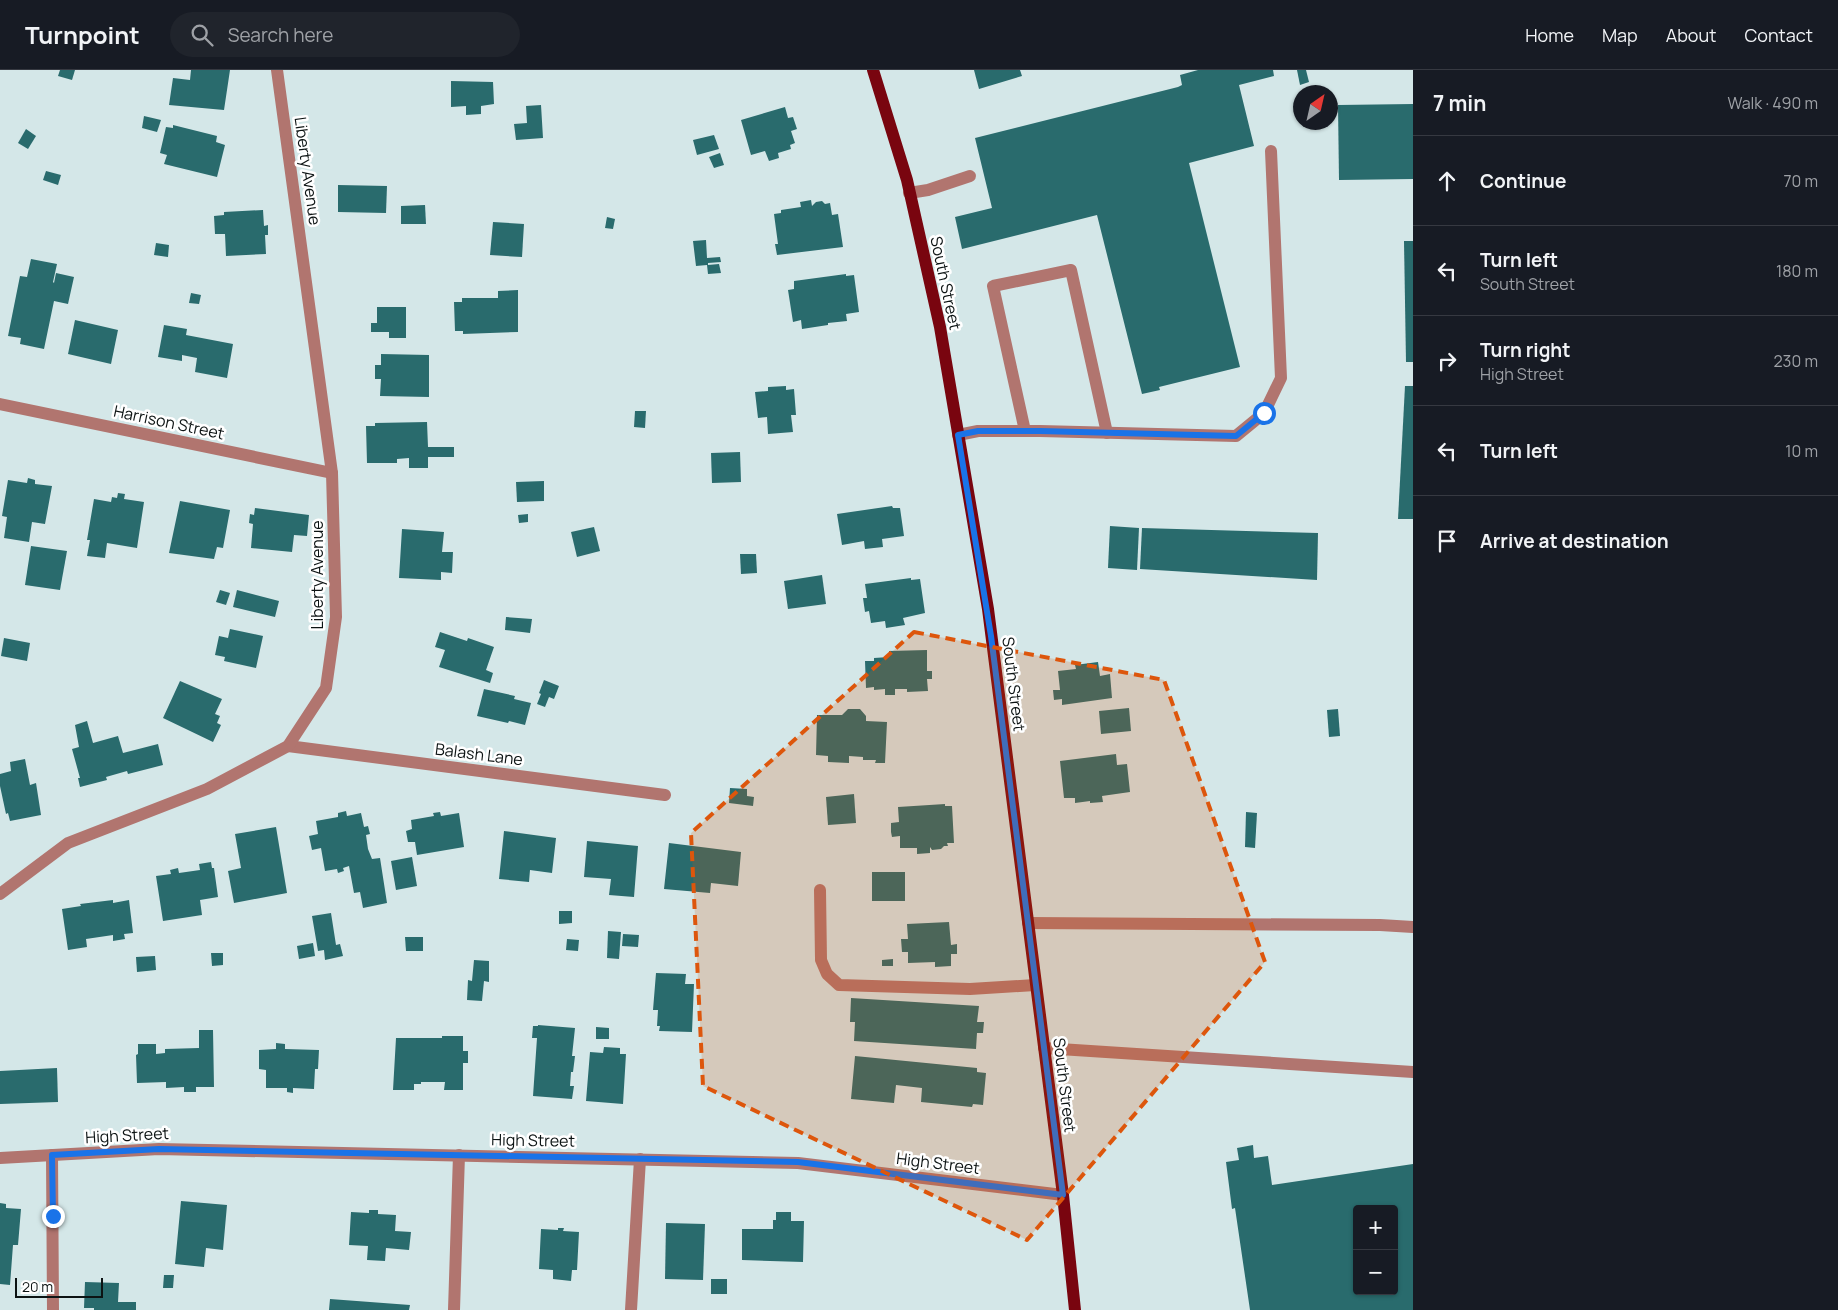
<!DOCTYPE html>
<meta charset="utf-8">
<style>
body{margin:0;font-family:Manrope,sans-serif;background:#20242c;color:#f1f3f6}
.controls{position:absolute;right:15px;bottom:15px;display:grid;overflow:hidden;border-radius:5px;box-shadow:0 1px 4px #0004}
.controls button{width:45px;height:45px;display:grid;place-items:center;padding:0;border:0;border-bottom:1px solid #363941;background:#171b24;color:#f1f3f6;font:25px sans-serif}
.compass{position:absolute;left:1293px;top:15px;width:45px;height:45px;border-radius:50%;background:#171b24;box-shadow:0 1px 4px #0004;rotate:34deg}
.scale{position:absolute;left:15px;bottom:12px;width:88px;box-sizing:border-box;padding-left:5px;border:2px solid #0c1313;border-top:0;font-size:14px;line-height:18px;white-space:nowrap;color:#0c1313;-webkit-text-stroke:4px #fff;paint-order:stroke}
.stop{position:absolute;width:15px;height:15px;margin:-11px;border:4px solid #1a73e8;border-radius:50%;background:#fff}
.stop.end{background:#1a73e8;border-color:#fff;box-shadow:0 1px 5px #0008}
.list{margin:0;padding:0;list-style:none}
h2{display:flex;justify-content:space-between;align-items:center;height:65px;margin:0;padding:0 20px;font-size:21px}
h2 small{font-size:16px;font-weight:400;color:#9ea1a6}
.list li{display:grid;grid-template-columns:32px 1fr auto;gap:15px;align-items:center;box-sizing:border-box;height:90px;padding:0 20px;border-top:1px solid #363941}
.list b{display:block;font-size:19px;white-space:nowrap}
.list p{margin:0;font-size:16px;white-space:nowrap;color:#9ea1a6}
.list em{font-size:16px;font-style:normal;color:#9ea1a6}
.icon{flex:none;width:28px;height:28px;fill:none;stroke:currentColor;stroke-width:2;stroke-linecap:round;stroke-linejoin:round}
.map{position:relative;flex:none;width:1413px;height:1240px;overflow:hidden}
header{display:flex;align-items:center;gap:30px;box-sizing:border-box;height:70px;padding:0 25px;background:#171b24;border-bottom:1px solid #363941}
header strong{font-size:24px}
nav{display:flex;gap:28px;margin-inline-start:auto;font-size:18px}
.search{width:350px;height:45px;background:#20242c;display:flex;align-items:center;gap:12px;box-sizing:border-box;padding:0 18px;border-radius:28px;color:#9ea1a6;font-size:19px}
main{display:flex}
aside{flex:1;background:#171b24}
.map>svg:first-child{display:block}
.building{fill:#296b6d;fill-rule:evenodd}
.lines{fill:none;stroke-linecap:round;stroke-linejoin:round}
.minor{stroke:#b1756f;stroke-width:12}
.major{stroke:#79050f;stroke-width:12}
.route{stroke:#1a73e8;stroke-width:6}
.marked{fill:#dd560c;fill-opacity:0.2;stroke:#dd560c;stroke-width:4;stroke-dasharray:10 6;stroke-linejoin:round}
.labels{text-anchor:middle;dominant-baseline:central;stroke-width:5;stroke-linejoin:round;paint-order:stroke}
.street-label{font-size:16px;fill:#0c1313;stroke:#fff}
</style>
<header>
<strong>Turnpoint</strong>
<div class="search"><svg class="icon" aria-label="search" viewBox="0 0 24 24"><circle cx="10" cy="10" r="6"/><path d="M15 15l6 6"/></svg>Search here</div>
<nav><a>Home</a><a>Map</a><a>About</a><a>Contact</a></nav>
</header>
<main>
<div class="map">
<svg width="1413" height="1240" viewBox="0 0 1413 1240">
<rect width="100%" height="100%" fill="#d4e7e8"/>
<!-- building -->
<g class="building">
<path d="M60 0H75L72 10 58 6Z"/>
<path d="M191 0H230L224 40 169 35 173 8 190 10Z"/>
<path d="M974 0H1020L1022 6 979 19Z"/>
<path d="M1198 0H1273L1274 6 1239 15 1254 76 1189 93 1240 297 1159 317 1160 320 1142 324 1097 145 962 179 955 147 992 138 975 68 1178 17 1182 15 1180 5Z"/>
<path d="M1297 0H1306L1309 12 1300 15Z"/>
<path d="M451 11 493 12 494 34 481 36V44L466 45V36L451 37Z"/>
<path d="M1413 34V109L1339 110 1338 35Z"/>
<path d="M541 35 543 68 516 70 514 54 527 53 526 36Z"/>
<path d="M785 37 788 48 793 47 797 59 791 61 795 73 790 75 791 79 778 83 779 88 769 91 765 81 751 85 741 50Z"/>
<path d="M144 46 161 50 157 62 142 58Z"/>
<path d="M173 55 217 66 216 72 225 75 217 107 164 94 167 85 160 83 166 57 173 58Z"/>
<path d="M26 59 36 66 28 79 18 73Z"/>
<path d="M714 65 719 79 697 85 693 70Z"/>
<path d="M720 83 724 95 714 98 709 87Z"/>
<path d="M46 101 61 105 58 115 43 110Z"/>
<path d="M338 115 387 116 386 143 338 142Z"/>
<path d="M811 130 812 136 816 132 822 131 825 134 830 133 832 145 838 144 843 177 777 185 775 174H778L774 144 781 143V140L801 137 800 132Z"/>
<path d="M425 135 426 154H401V136Z"/>
<path d="M263 140 264 156 268 155V165H265L266 184 226 186 225 164H215L214 146 224 145V142Z"/>
<path d="M607 147 615 149 613 159 605 158Z"/>
<path d="M493 152 524 154 522 187 490 185Z"/>
<path d="M706 170 707 188 720 187 721 192 708 193V195L719 194 721 203 708 204 707 195 696 196 693 171Z"/>
<path d="M1404 171H1413V292H1406Z"/>
<path d="M156 173 169 175 168 187 154 185Z"/>
<path d="M31 189 57 194 53 212 54 213 56 203 74 207 68 234 54 231 44 279 20 274 21 268 8 266 20 206 27 207Z"/>
<path d="M846 204V206L854 205 859 242 846 244 847 251 828 253V255L802 259 801 250 793 252 788 220 794 219V211Z"/>
<path d="M518 220V262L463 264V261H455L454 232H462V228H498V221Z"/>
<path d="M191 223 201 225 199 234 189 233Z"/>
<path d="M377 237H406V268H389V262H371V253H377Z"/>
<path d="M75 250 118 260 111 294 68 284Z"/>
<path d="M164 255 187 259 186 265 233 274 227 308 195 302 197 288 182 285V291L158 287Z"/>
<path d="M381 284 429 285V327L380 326 381 309H375V295H381Z"/>
<path d="M786 316V320L794 319 796 345H791L793 362 768 364 767 347 758 348 755 322 768 321V317Z"/>
<path d="M1405 316H1413V449H1398Z"/>
<path d="M635 341H646L645 358 634 357Z"/>
<path d="M427 352 428 377H454V387H428V398H409V388L397 389V393H367L366 356H375V353Z"/>
<path d="M740 382 741 412 712 413 711 383Z"/>
<path d="M28 408 35 410V414L52 416 45 454 32 452 29 472 4 468 7 447 2 446 8 410 27 413Z"/>
<path d="M544 411V431L517 432 516 412Z"/>
<path d="M118 423 125 424 124 429 144 432 137 478 107 473 105 488 87 486 90 470H87L94 429 111 432 112 427 117 428Z"/>
<path d="M180 431 230 440 223 478 217 477 214 489 169 483Z"/>
<path d="M892 436 893 438H900L904 466 882 469 883 477 865 479 864 471 842 475 837 444Z"/>
<path d="M255 438 309 445 307 466 294 465 292 482 251 478 253 454 249 453 250 444 254 445Z"/>
<path d="M528 444V452L519 453 518 445Z"/>
<path d="M1110 456 1139 458 1137 500 1108 498Z"/>
<path d="M594 457 600 481 577 487 571 462Z"/>
<path d="M1142 458 1318 463 1317 510 1140 499Z"/>
<path d="M402 459 444 462 442 482H453L452 503 441 502V510L399 508Z"/>
<path d="M31 476 67 481 60 520 25 515Z"/>
<path d="M740 484H756L757 503 741 504Z"/>
<path d="M822 505 826 534 788 539 784 511Z"/>
<path d="M911 508V510L920 509 925 543 903 548 905 555 886 558 885 551 871 553 869 541 865 542 863 528H867L865 514Z"/>
<path d="M220 520 230 523 226 535 216 532Z"/>
<path d="M237 520 279 531 275 547 233 537Z"/>
<path d="M506 547 532 549 530 563 505 560Z"/>
<path d="M230 559 263 566 256 598 224 591 225 587 215 585 219 566 228 568Z"/>
<path d="M440 562 467 571 468 568 494 577 486 600 493 603 490 613 439 597 445 580 435 577Z"/>
<path d="M4 568 30 573 27 591 1 586Z"/>
<path d="M927 580V601H932V609H927L928 621 907 622V619H895V625H885V619L874 620V617L866 618 865 591H874V588L889 587V581Z"/>
<path d="M1098 592 1100 606 1110 604 1112 628 1062 635V629L1054 630 1053 620H1060L1058 601 1076 599 1075 595Z"/>
<path d="M544 610 559 616 554 629 549 627 545 637 537 634 541 624 539 623Z"/>
<path d="M180 611 222 629 215 644 220 646 217 653 221 655 213 672 163 648Z"/>
<path d="M484 619 515 626 514 629 531 633 525 655 509 651 508 653 477 646Z"/>
<path d="M1129 638 1131 661 1101 664 1099 641Z"/>
<path d="M848 639H860L866 646V651L887 652 885 693H875L876 690H863V687L849 686V693L828 692V686L816 685 817 645H842Z"/>
<path d="M1338 639 1340 666 1329 667 1327 640Z"/>
<path d="M87 651 93 673 118 666 123 683 158 674 163 695 128 704 127 701 106 707 107 710 80 717 78 708H80L72 679 79 677 75 655Z"/>
<path d="M1116 684 1117 695 1127 694 1130 722 1102 726 1103 732 1090 733V731L1075 733V728H1064L1060 691Z"/>
<path d="M25 689 30 715 36 713 41 745 10 751 8 743 6 744 0 716V704L11 701 10 692Z"/>
<path d="M730 718 747 719V726L754 727 753 736 729 733Z"/>
<path d="M854 724 856 753 828 755 826 727Z"/>
<path d="M945 734V736H952L954 773H947L948 776H944L941 779 932 780 930 777V783L917 784V778H900V766L892 767 891 762V753L899 752 898 737Z"/>
<path d="M346 741 347 746 361 743 364 757 368 756 370 764 366 765 368 779 372 789 380 788 387 833 363 838 360 822 354 823 349 796 343 798 344 801 338 803 337 799 325 801 321 778 312 780 309 766 318 764 316 751 338 747V743Z"/>
<path d="M440 742 441 746 459 743 464 777 417 785 415 772H408L406 761 412 759 411 750 434 746 433 743Z"/>
<path d="M1246 742 1257 743 1255 778 1245 777Z"/>
<path d="M276 757 287 823 234 833 228 801 241 798 235 764Z"/>
<path d="M504 761 556 768 552 803 530 800 529 812 499 809Z"/>
<path d="M587 771 638 776 634 827 609 825 611 809 584 807Z"/>
<path d="M669 773 741 782 738 816 711 813 710 823 664 819Z"/>
<path d="M412 787 417 816 396 820 391 791Z"/>
<path d="M211 792 212 798H214L218 827 200 830 202 845 163 851 156 806 171 804 170 800 178 798 179 803 200 800 199 794Z"/>
<rect x="872" y="802" width="33" height="29"/>
<path d="M113 830V833L129 830 133 863 124 864 125 869 113 871V865L86 869 87 877 68 880 62 839 81 836 80 834Z"/>
<path d="M559 841H572V853L559 854Z"/>
<path d="M331 843 336 875 340 874 343 886 325 890 324 880 318 881 312 846Z"/>
<path d="M949 852 951 875 957 874V884H951V896L935 897V892L908 893V882H902L901 869H908L907 854Z"/>
<path d="M608 861 621 862 619 889 607 888Z"/>
<path d="M623 864 639 865 638 877 622 876Z"/>
<path d="M405 867H423V881H406Z"/>
<path d="M567 869 579 870 578 881 566 880Z"/>
<path d="M313 873 315 886 299 889 297 876Z"/>
<path d="M211 883H223V895L212 896Z"/>
<path d="M155 886 156 900 137 902 136 887Z"/>
<path d="M893 889V896H882V890Z"/>
<path d="M474 890 489 891V912L484 911 482 931 467 930 468 910 472 911Z"/>
<path d="M656 903 686 904 685 914H694L692 962 659 961 660 956H657L658 940H653Z"/>
<path d="M851 928 979 936 977 952H984L983 963H977L976 979 854 971 855 952H850Z"/>
<path d="M538 955 575 958 572 986H575L573 1002H571L570 1016H574L572 1029 533 1026 537 968H532L533 956H538Z"/>
<path d="M596 957 609 958V969H596Z"/>
<path d="M199 960H213L214 1017H196V1022H184V1017L166 1018V1012L137 1013 136 985 138 984V974H156V984L165 983V979L199 978Z"/>
<path d="M442 966H463V981H468V993H463V1020H444L445 1012H421V1014H414V1020H393L396 968H442Z"/>
<path d="M276 973 285 974V979L319 980 318 999H315L314 1019 293 1018V1023L287 1022V1018H266V1000L259 999V980L276 979Z"/>
<path d="M604 977 620 978V984H626L623 1034 586 1031 590 982 603 983Z"/>
<path d="M855 986 977 998V1002L986 1003 983 1035 973 1034 972 1037 921 1032 922 1018 896 1015 894 1033 851 1029Z"/>
<path d="M57 998 58 1032 0 1034V1001Z"/>
<path d="M1253 1075 1254 1088 1268 1086 1272 1115 1413 1094V1240H1250L1235 1138 1232 1139 1226 1092 1239 1090 1237 1078ZM1357 1139H1394V1221H1357Z"/>
<path d="M181 1131 227 1135 223 1180 206 1178 204 1197 175 1194Z"/>
<path d="M0 1133 6 1134V1138L21 1139 18 1175H13L10 1215 0 1214Z"/>
<path d="M369 1140H378V1144L396 1145 395 1161 411 1162 409 1180 386 1178 385 1191 367 1190 368 1176 349 1175 351 1142 369 1143Z"/>
<path d="M776 1142H791V1151H804L803 1192 742 1190V1159H773V1150H776Z"/>
<path d="M666 1153 705 1154 703 1210 665 1209Z"/>
<path d="M558 1158H564L563 1161 579 1162 577 1200H572L571 1211 553 1209V1200L539 1199 541 1159 558 1160Z"/>
<path d="M164 1205H174L173 1218H163Z"/>
<rect x="711" y="1209" width="16" height="15"/>
<path d="M85 1212 119 1213 118 1232H136V1240H94V1238H84Z"/>
<path d="M330 1229 410 1235 409 1240H329Z"/>
</g>
<g class="lines">
<!-- minor -->
<g class="minor">
<path d="M909 123 928 120 970 106"/>
<path d="M0 334 332 403"/>
<path d="M1025 361 993 216 1071 200 1107 363"/>
<path d="M958 365 978 361H1040L1236 366 1264 343 1281 308 1271 81"/>
<path d="M288 676 665 725"/>
<path d="M820 820 821 890 827 904 839 915 970 919 1035 915"/>
<path d="M0 824 68 773 207 719 288 676 326 618 336 547 332 403 277 0"/>
<path d="M1028 853 1380 855 1413 857"/>
<path d="M1044 978 1413 1002"/>
<path d="M52 1085 53 1240"/>
<path d="M0 1088 159 1079 798 1093 1063 1125"/>
<path d="M454 1240 459 1085"/>
<path d="M631 1240 640 1089"/>
</g>
<!-- major -->
<path class="major" d="M873 0 907 110 940 257 988 539 1063 1125 1075 1240"/>
</g>
<g class="lines">
<!-- route -->
<path class="route" d="M53 1146 52 1085 159 1079 798 1092 1063 1125 991 566 958 365 978 361H1040L1236 366 1264 343"/>
</g>
<!-- marked area -->
<path class="marked" d="M914 562 1164 610 1265 892 1027 1170 703 1016 691 763Z"/>
<g class="labels">
<!-- street labels -->
<g class="street-label">
<text transform="translate(308 101) rotate(82)">Liberty Avenue</text>
<text transform="translate(946 213) rotate(78)">South Street</text>
<text transform="translate(169 352) rotate(12)">Harrison Street</text>
<text transform="translate(317 505) rotate(-90)">Liberty Avenue</text>
<text transform="translate(1014 614) rotate(83)">South Street</text>
<text transform="translate(479 684) rotate(7)">Balash Lane</text>
<text transform="translate(1065 1015) rotate(83)">South Street</text>
<text transform="translate(127 1065) rotate(-3)">High Street</text>
<text transform="translate(533 1070) rotate(1)">High Street</text>
<text transform="translate(938 1093) rotate(7)">High Street</text>
</g>
</g>
</svg>
<div class="controls">
<button>+</button>
<button>−</button>
</div>
<svg class="compass" viewBox="-18 -18 36 36"><path d="M0-13l5 13h-10z" fill="#e53935"/><path d="M0 13l5-13h-10z" fill="#9ea1a6"/></svg>
<div class="scale">20 m</div>
<div class="stop" style="left:1264px;top:343px"></div>
<div class="stop end" style="left:53px;top:1146px"></div>
</div>
<aside>
<h2>7 min<small>Walk · 490 m</small></h2>
<ul class="list">
<li><svg class="icon" aria-label="ahead" viewBox="0 0 24 24"><path d="M12 20V5M6 11l6-6 6 6"/></svg><div><b>Continue</b></div><em>70 m</em></li>
<li><svg class="icon" aria-label="left" viewBox="0 0 24 24"><path d="M17 20v-9H6M10 6l-5 5 5 5"/></svg><div><b>Turn left</b><p>South Street</p></div><em>180 m</em></li>
<li><svg class="icon" aria-label="right" viewBox="0 0 24 24"><path d="M7 20v-9h11M14 6l5 5-5 5"/></svg><div><b>Turn right</b><p>High Street</p></div><em>230 m</em></li>
<li><svg class="icon" aria-label="left" viewBox="0 0 24 24"><path d="M17 20v-9H6M10 6l-5 5 5 5"/></svg><div><b>Turn left</b></div><em>10 m</em></li>
<li><svg class="icon" aria-label="arrive" viewBox="0 0 24 24"><path d="M6 21V4h12l-3 4 3 4H6"/></svg><div><b>Arrive at destination</b></div></li>
</ul>
</aside>
</main>
